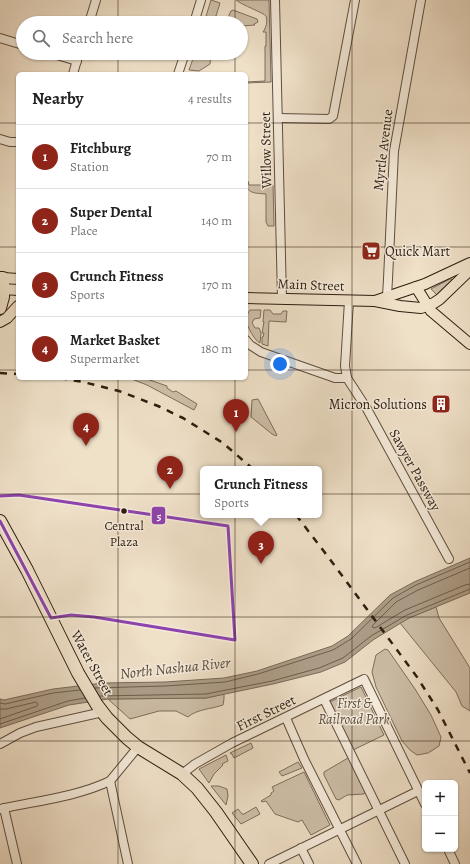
<!DOCTYPE html>
<meta charset="utf-8">
<style>
body{margin:0;font-family:Alegreya,serif;background:#f6f6f6;color:#222}
.controls{position:absolute;right:12px;bottom:12px;display:grid;overflow:hidden;border-radius:6px;box-shadow:0 1px 3px #0004}
.controls button{width:36px;height:36px;display:grid;place-items:center;padding:0;border:0;border-bottom:1px solid #e0e0e0;background:#fff;color:#222;font:20px sans-serif}
.you{position:absolute;left:280px;top:364px;width:14px;height:14px;margin:-10px;border:3px solid #fff;border-radius:50%;background:#1a73e8;box-shadow:0 0 0 6px #1a73e833}
.badge{display:grid;place-items:center;width:26px;height:26px;border-radius:50%;background:#8f2418;color:#fff;font-size:13px;font-weight:700}
.pin{position:absolute;translate:-50% -33px;filter:drop-shadow(0 1px 2px #0008)}
.pin::after{content:'';position:absolute;top:21px;width:14px;height:12px;background:inherit;clip-path:polygon(0 0,100% 0,50% 100%)}
.popup{position:absolute;left:200px;top:466px;width:122px;height:52px;box-sizing:border-box;display:grid;place-content:center;border-radius:6px;background:#fff;filter:drop-shadow(0 1px 3px #0005);font-size:13px;white-space:nowrap;color:#767676}
.popup b{font-size:15px;color:#222}
.popup::after{content:'';position:absolute;left:50%;top:100%;margin-left:-8px;border:8px solid transparent;border-top-color:#fff}
.list{margin:0;padding:0;list-style:none}
h2{display:flex;justify-content:space-between;align-items:center;height:52px;margin:0;padding:0 16px;font-size:17px}
h2 small{font-size:13px;font-weight:400;color:#767676}
.list li{display:grid;grid-template-columns:26px 1fr auto;gap:12px;align-items:center;box-sizing:border-box;height:64px;padding:0 16px;border-top:1px solid #e0e0e0}
.list b{display:block;font-size:15px;white-space:nowrap}
.list p{margin:0;font-size:13px;white-space:nowrap;color:#767676}
.list em{font-size:13px;font-style:normal;color:#767676}
.icon{flex:none;width:22px;height:22px;fill:none;stroke:currentColor;stroke-width:2;stroke-linecap:round;stroke-linejoin:round}
.map{position:relative;flex:none;width:470px;height:864px;overflow:hidden}
.search{position:absolute;background:#fff;box-shadow:0 1px 3px #0004;left:16px;top:16px;width:232px;height:44px;display:flex;align-items:center;gap:10px;box-sizing:border-box;padding:0 14px;border-radius:22px;color:#767676;font-size:15px}
.panel{position:absolute;background:#fff;box-shadow:0 1px 3px #0004;left:16px;top:72px;width:232px;height:308px;border-radius:6px}
.map>svg:first-child{display:block}
.green{fill:#cebfa9;stroke:#7e6e5c}
.water{fill:#ad9e89;stroke:#7a6a59}
.lines{fill:none;stroke-linecap:round;stroke-linejoin:round}
.shore{stroke:#6d5e4c;stroke-width:1}
.minor-casing{stroke:#5e4e3e;stroke-width:10}
.major-casing{stroke:#2d1d10;stroke-width:12}
.highway-casing{stroke:#2d1d10;stroke-width:14}
.minor{stroke:#f5ebdb;stroke-width:8}
.major{stroke:#efe0c8;stroke-width:10}
.highway{stroke:#efe0c8;stroke-width:12}
.rail{stroke:#2d1d10;stroke-width:2.5;stroke-dasharray:7 7;stroke-linecap:butt}
.bus-1-casing{stroke:#f5ebdb;stroke-width:6}
.bus-1{stroke:#8e44ad;stroke-width:3}
.grid{fill:none;stroke:#2d1d10;stroke-width:1;stroke-opacity:0.55}
.bus-dot{fill:#2d1d10;stroke:#f5ebdb;stroke-width:1.5}
.labels{text-anchor:middle;dominant-baseline:central;stroke-width:3;stroke-linejoin:round;paint-order:stroke}
.bus-label{font-size:13px;fill:#2d1d10;stroke:#f5ebdb}
.street-label{font-size:14px;fill:#2d1d10;stroke:#f5ebdb}
.poi-label{font-size:14px;fill:#2d1d10;stroke:#f5ebdb;text-anchor:start}
.park-label{font-size:14px;font-style:italic;fill:#5d4e3e;stroke:#f5ebdb}
.water-label{font-size:15px;font-style:italic;fill:#5a4a3a;stroke:#f5ebdb}
.line-badge{stroke:#f5ebdb;stroke-width:1.5}
.badge-label{font-size:11px;text-anchor:middle;font-weight:bold;fill:#fff}
</style>
<div class="map">
<svg width="470" height="864" viewBox="0 0 470 864">
<rect width="100%" height="100%" fill="#efe0c8"/>
<filter id="stains"><feTurbulence type="fractalNoise" baseFrequency=".005" numOctaves="4"/><feColorMatrix values="0 0 0 0 .2 0 0 0 0 .09 0 0 0 0 .02 0 0 0 .5 -.17"/></filter>
<radialGradient id="worn" r=".72"><stop offset=".6" stop-color="#630" stop-opacity="0"/><stop offset="1" stop-color="#630" stop-opacity=".3"/></radialGradient>
<!-- green -->
<g class="green">
<path d="M211 0 220 3 216 16 213 17V23H204Z"/>
<path d="M236 0H269L271 82 246 83V82L265 81V46H266V32H263C266 28 268 21 266 16 264 13 242 5 236 0Z"/>
<path d="M233 10 257 19 258 22 254 24 255 25 241 26V23H229V15L231 11Z"/>
<path d="M195 53H211L210 64 199 71 189 70Z"/>
<path d="M246 181H248L249 185H273L274 226H268L266 222V194C255 193 246 194 246 181Z"/>
<path d="M450 279H452V281L437 295 431 289Z"/>
<path d="M250 310H261L260 318 254 319 252 323 255 328H259L261 333 260 343C254 340 247 326 246 320 246 316 248 313 250 310Z"/>
<path d="M264 310H270L273 314H281L283 311H287L286 322 269 321 268 346 262 344V337H263L264 333H262L264 322H263Z"/>
<path d="M129 378H144L167 386V388L173 392 176 391 197 404 194 410 147 385Z"/>
<path d="M258 399 277 435 276 436 272 434 251 417 252 400Z"/>
<path d="M436 607 439 618 470 668V711L462 706 456 692 400 623 409 618Z"/>
<path d="M385 649 388 650 415 689 431 715 441 737 439 746 428 753 417 755 410 750 402 741 376 687 372 672 376 655Z"/>
<path d="M361 687 384 735 353 750 330 702Z"/>
<path d="M224 694V699L223 705C212 709 197 709 188 717L176 711H159L130 719 108 699 206 698Z"/>
<path d="M251 743 253 748 234 758 232 754H231L230 753Z"/>
<path d="M226 755 228 761 222 764 223 765 214 774 209 783 199 769Z"/>
<path d="M348 758 351 760 366 791 364 794 347 795 339 800 336 799 324 775V772Z"/>
<path d="M298 762 302 768 282 776 279 772Z"/>
<path d="M304 772 330 825 311 835 302 820 298 822 275 814 266 801 262 802 261 801 271 795V793L274 791 272 787Z"/>
<path d="M211 786H219L227 789 228 796 226 805Z"/>
<path d="M256 807 260 814 241 824 232 813 238 809 242 814H244Z"/>
</g>
<!-- water -->
<path class="water" d="M470 558V593L409 618 373 640 345 662 321 672 273 684 206 698 108 699 69 705 0 728V699L4 700 53 689 103 683 165 682 224 678 257 671 332 646 348 636 390 595 414 582Z"/>
<g class="lines">
<!-- shore -->
<g class="shore">
<path d="M470 568 418 590 396 602 373 625 372 627 375 628 405 610 465 585 470 584"/>
<path d="M95 688 165 686 225 682 258 674 333 650 351 639 393 598 416 585 470 562"/>
<path d="M100 696 206 694 272 681 319 668 343 658 371 636 407 615 470 589"/>
<path d="M0 703 5 704 53 693 80 690"/>
<path d="M0 709H6L36 702 38 704 37 706 0 719"/>
<path d="M0 724 68 701 85 698"/>
</g>
<!-- minor casing -->
<g class="minor-casing">
<g id="minor">
<path d="M275 0 282 299"/>
<path d="M89 23 96 0"/>
<path d="M194 23 201 0"/>
<path d="M0 38 23 45"/>
<path d="M50 53 77 61"/>
<path d="M73 74 79 53"/>
<path d="M178 74 185 53"/>
<path d="M278 118 329 119 333 116 355 0"/>
<path d="M0 139 10 142H18"/>
<path d="M349 301 345 366 347 378 367 409 449 559"/>
<path d="M389 302 387 296 388 279 394 151 421 0"/>
<path d="M246 340 250 345 261 352 335 378H347"/>
<path d="M324 699 405 864"/>
<path d="M286 718 304 759 357 864"/>
<path d="M0 744 20 733 36 727 103 712"/>
<path d="M182 774 195 764 232 743 364 679 425 804"/>
<path d="M110 781 128 864"/>
<path d="M4 808 17 864"/>
<path d="M0 809C36 801 76 797 110 781L138 747"/>
<path d="M301 848 309 864"/>
<path d="M448 849 455 864"/>
<path d="M269 864 418 791"/>
</g>
</g>
<!-- major casing -->
<g class="major-casing">
<g id="major">
<path d="M3 278 18 279"/>
<path d="M416 287 431 311 470 344"/>
<path d="M3 289 18 290"/>
<path d="M246 298 375 301 400 306 421 308 434 303 440 299 470 270"/>
<path d="M375 301 425 284 470 263"/>
<path d="M0 322 7 318 18 306"/>
</g>
</g>
<!-- highway casing -->
<g class="highway-casing">
<g id="highway">
<path d="M0 278H3V297L0 308"/>
<path d="M0 521 27 570 78 673 97 705 107 718 127 738 138 747 182 774 197 788 216 812 252 864"/>
</g>
</g>
<!-- minor -->
<use href="#minor" class="minor"/>
<!-- major -->
<use href="#major" class="major"/>
<!-- highway -->
<use href="#highway" class="highway"/>
<!-- rail -->
<g class="rail">
<path d="M0 373 18 374"/>
<path d="M60 378 83 382 119 391 158 406 183 418 223 443 253 469"/>
<path d="M296 515 329 558 417 677 438 710 470 773"/>
</g>
<!-- bus-1 casing -->
<g class="bus-1-casing">
<path id="bus-1" d="M0 496 19 495 228 526 235 640 94 617 71 615 51 618 0 521"/>
</g>
<!-- bus-1 -->
<use href="#bus-1" class="bus-1"/>
</g>
<!-- grid -->
<path class="grid" d="M118 0V23M235 0V23M352 0V864M118 53V74M235 53V74M0 123H18M246 123H470M0 247H18M246 247H470M0 370H18M246 370H470M118 378V864M235 378V864M0 494H470M0 617H470M0 741H470"/>
<!-- icons -->
<defs>
<g id="supermarket-square" transform="scale(1)"><rect x="-9" y="-9" width="18" height="18" rx="4" fill="#8f2418" stroke="#f5ebdb"/><path d="M-6-5.5h2.5l.6 2H6L4.5 2H-2.5L-4.4-4H-6ZM-1.5 3.2a1.3 1.3 0 1 0 .1 0ZM3 3.2a1.3 1.3 0 1 0 .1 0Z" fill="#fff"/></g>
<g id="building-square" transform="scale(1)"><rect x="-9" y="-9" width="18" height="18" rx="4" fill="#8f2418" stroke="#f5ebdb"/><path d="M-4-6H4V6H1V3H-1V6H-4ZM-2.5-4.3h1.7v1.8h-1.7ZM.8-4.3h1.7v1.8H.8ZM-2.5-1h1.7V.8h-1.7ZM.8-1h1.7V.8H.8Z" fill="#fff"/></g>
</defs>
<g fill-rule="evenodd">
<use href="#supermarket-square" x="371" y="251"/>
<use href="#building-square" x="441" y="404"/>
</g>
<!-- markers -->
<circle class="bus-dot" cx="124" cy="511" r="3.5"/>
<g class="labels">
<!-- bus labels -->
<g class="bus-label">
<text x="124" y="525">Central<tspan x="124" dy="16">Plaza</tspan></text>
</g>
<!-- street labels -->
<g class="street-label">
<text transform="translate(266 150) rotate(-91)">Willow Street</text>
<text transform="translate(383 150) rotate(-83)">Myrtle Avenue</text>
<text transform="translate(311 285) rotate(2)">Main Street</text>
<text transform="translate(415 470) rotate(61)">Sawyer Passway</text>
<text transform="translate(92 663) rotate(61)">Water Street</text>
<text transform="translate(266 713) rotate(-26)">First Street</text>
</g>
<!-- poi labels -->
<g class="poi-label">
<text x="385" y="251">Quick Mart</text>
<text x="427" y="404" text-anchor="end">Micron Solutions</text>
</g>
<!-- park labels -->
<g class="park-label">
<text x="354" y="703">First &amp;<tspan x="354" dy="16">Railroad Park</tspan></text>
</g>
<!-- water labels -->
<g class="water-label">
<text transform="translate(175 668) rotate(-6)">North Nashua River</text>
</g>
</g>
<rect class="line-badge" x="151" y="506" width="15" height="19" rx="4" fill="#8e44ad"/>
<g class="badge-label">
<text x="159" y="520">5</text>
</g>
<rect width="100%" height="100%" filter="url(#stains)"/>
<rect width="100%" height="100%" fill="url(#worn)"/>
</svg>
<div class="controls">
<button>+</button>
<button>−</button>
</div>
<div class="you"></div>
<div class="pin badge" style="left:236px;top:432px">1</div>
<div class="pin badge" style="left:170px;top:489px">2</div>
<div class="pin badge" style="left:261px;top:564px">3</div>
<div class="popup"><b>Crunch Fitness</b>Sports</div>
<div class="pin badge" style="left:86px;top:446px">4</div>
<div class="search"><svg class="icon" aria-label="search" viewBox="0 0 24 24"><circle cx="10" cy="10" r="6"/><path d="M15 15l6 6"/></svg>Search here</div>
<section class="panel">
<h2>Nearby<small>4 results</small></h2>
<ul class="list">
<li><span class="badge">1</span><div><b>Fitchburg</b><p>Station</p></div><em>70 m</em></li>
<li><span class="badge">2</span><div><b>Super Dental</b><p>Place</p></div><em>140 m</em></li>
<li><span class="badge">3</span><div><b>Crunch Fitness</b><p>Sports</p></div><em>170 m</em></li>
<li><span class="badge">4</span><div><b>Market Basket</b><p>Supermarket</p></div><em>180 m</em></li>
</ul>
</section>
</div>
